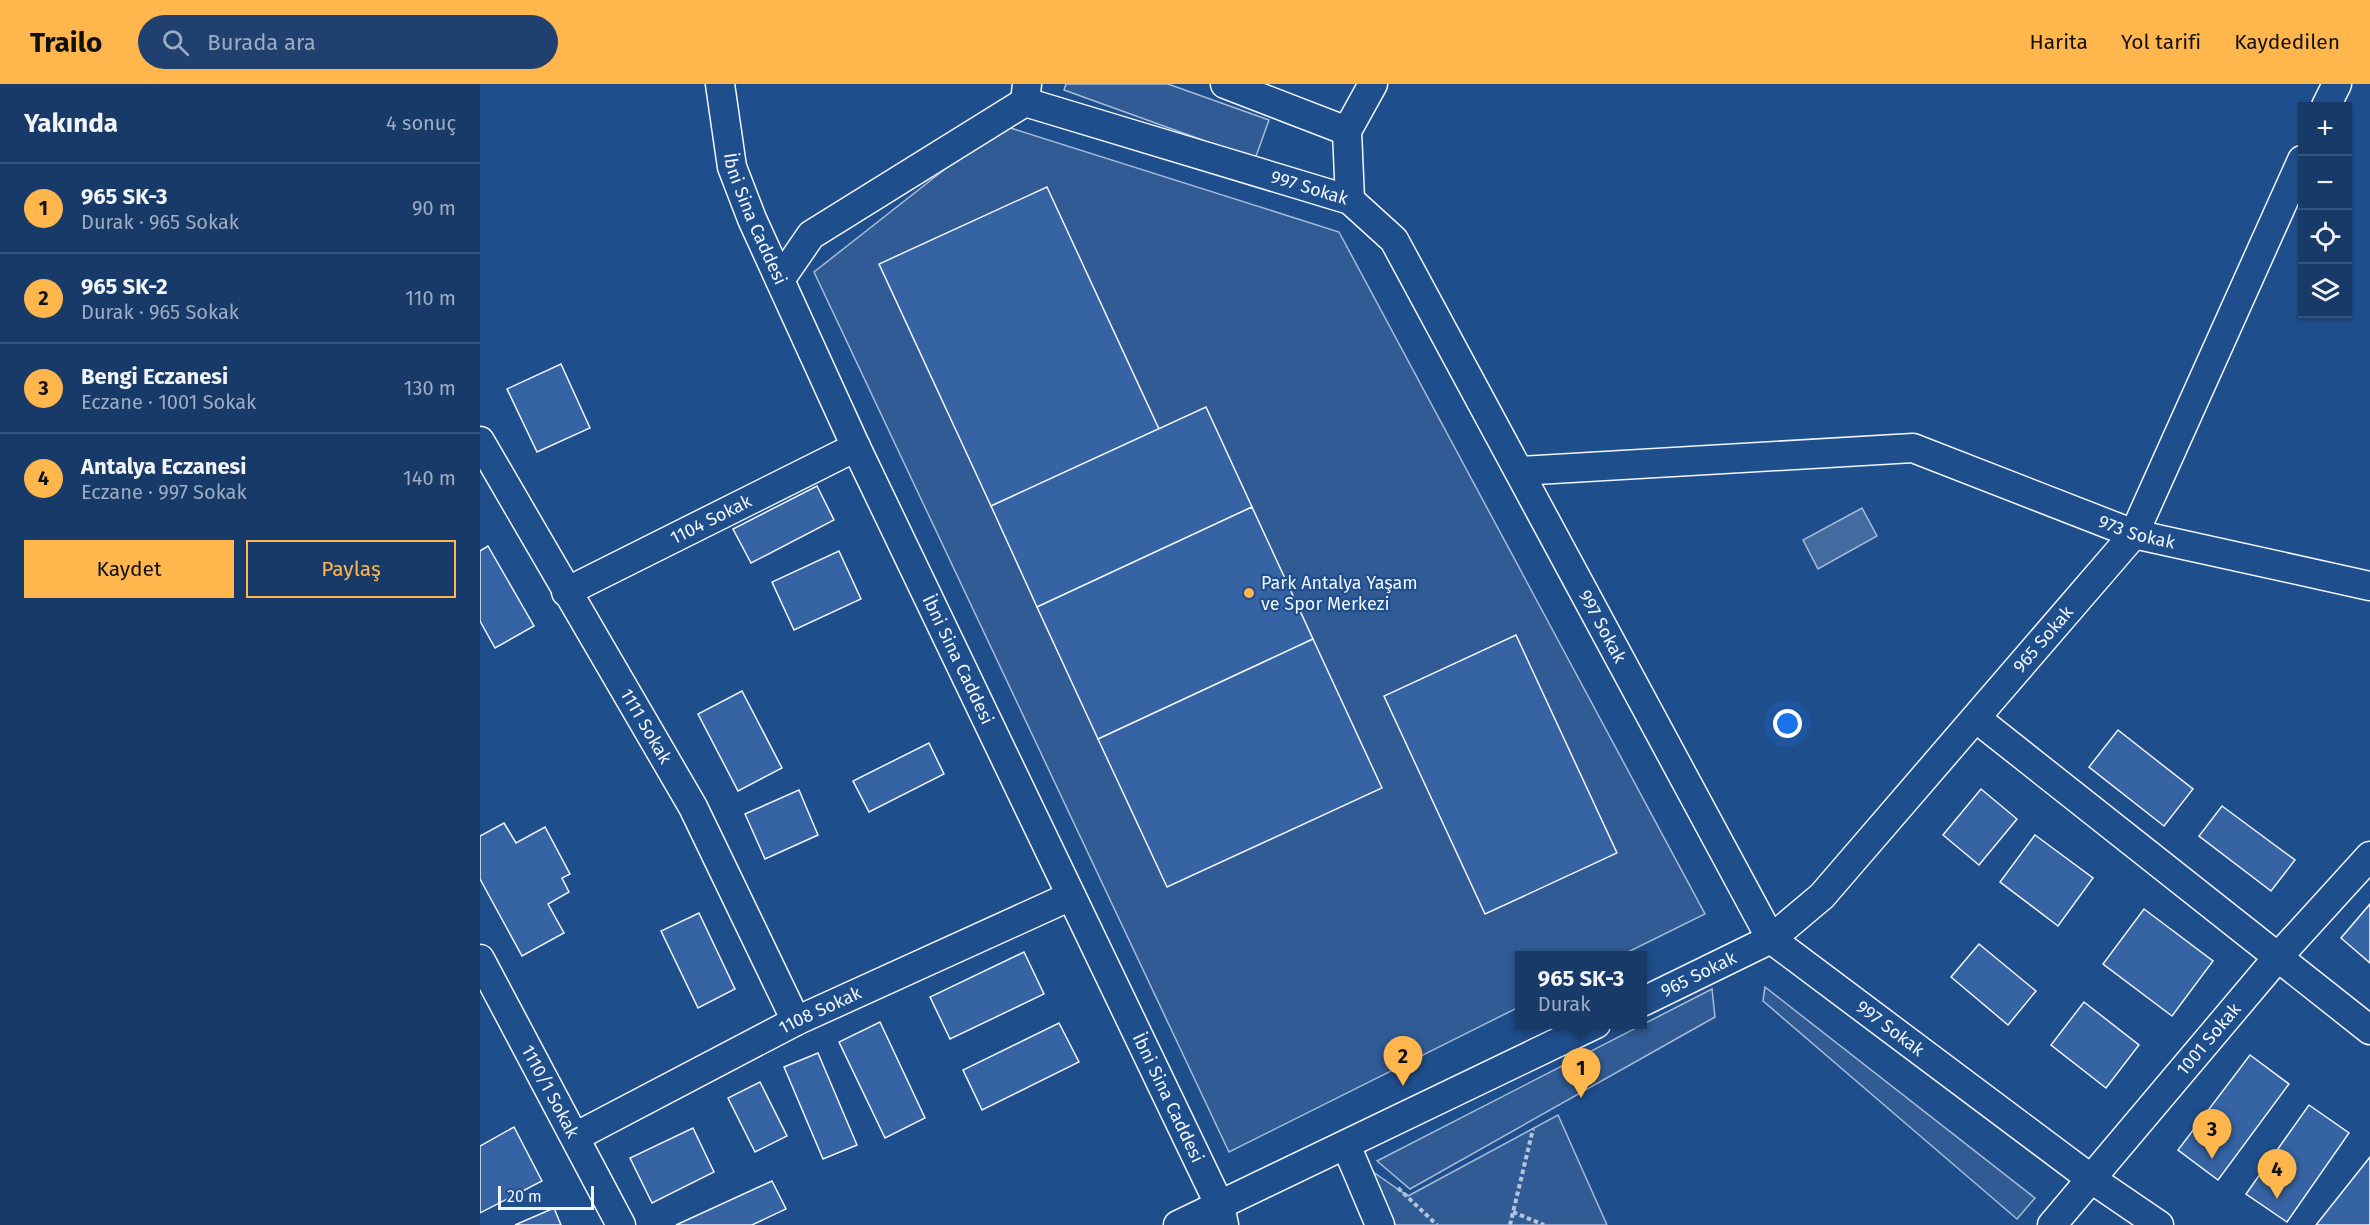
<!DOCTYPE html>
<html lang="tr">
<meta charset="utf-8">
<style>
body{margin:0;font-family:"Fira Sans",sans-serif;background:#20416f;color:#f1f3f6}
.controls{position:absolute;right:18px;top:18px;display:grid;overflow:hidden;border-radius:0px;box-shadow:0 2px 4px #0004}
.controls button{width:54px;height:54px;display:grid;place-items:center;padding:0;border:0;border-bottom:2px solid #36547d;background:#173a69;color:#f1f3f6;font:30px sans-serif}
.scale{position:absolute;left:18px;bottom:15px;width:96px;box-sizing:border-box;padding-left:6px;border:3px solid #f2f6ff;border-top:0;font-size:16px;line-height:21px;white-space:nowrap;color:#f2f6ff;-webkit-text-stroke:4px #1f4e8c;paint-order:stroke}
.you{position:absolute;left:1308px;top:640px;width:21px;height:21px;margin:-15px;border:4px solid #fff;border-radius:50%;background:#1a73e8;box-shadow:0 0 0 9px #1a73e833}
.badge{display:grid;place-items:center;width:39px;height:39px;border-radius:50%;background:#ffb74d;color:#111;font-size:20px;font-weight:700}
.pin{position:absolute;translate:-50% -50px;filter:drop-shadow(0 2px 3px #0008)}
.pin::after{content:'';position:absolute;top:32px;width:21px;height:18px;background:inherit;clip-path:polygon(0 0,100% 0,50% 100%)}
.popup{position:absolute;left:1035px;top:867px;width:132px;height:78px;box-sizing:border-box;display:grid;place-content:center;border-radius:0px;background:#173a69;filter:drop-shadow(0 2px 4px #0005);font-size:20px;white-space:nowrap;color:#9eadc0}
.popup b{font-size:22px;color:#f1f3f6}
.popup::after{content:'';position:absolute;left:50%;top:100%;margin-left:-12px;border:12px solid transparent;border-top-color:#173a69}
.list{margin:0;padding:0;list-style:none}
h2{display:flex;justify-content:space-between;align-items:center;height:78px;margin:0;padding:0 24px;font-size:26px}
h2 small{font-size:20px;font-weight:400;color:#9eadc0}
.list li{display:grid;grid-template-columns:39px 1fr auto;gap:18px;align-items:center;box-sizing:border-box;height:90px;padding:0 24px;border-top:2px solid #36547d}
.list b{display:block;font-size:22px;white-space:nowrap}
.list p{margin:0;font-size:20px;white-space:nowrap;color:#9eadc0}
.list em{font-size:20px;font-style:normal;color:#9eadc0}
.actions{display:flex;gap:12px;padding:18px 24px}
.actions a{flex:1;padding:14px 0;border:2px solid #ffb74d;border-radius:0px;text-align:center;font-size:21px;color:#ffb74d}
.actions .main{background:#ffb74d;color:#111}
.icon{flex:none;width:33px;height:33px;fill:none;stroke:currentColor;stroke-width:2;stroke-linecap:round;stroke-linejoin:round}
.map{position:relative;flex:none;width:1890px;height:1141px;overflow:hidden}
header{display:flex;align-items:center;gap:36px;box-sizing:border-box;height:84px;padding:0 30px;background:#ffb74d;color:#111}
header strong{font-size:28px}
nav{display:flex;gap:33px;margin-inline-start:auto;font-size:21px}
.search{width:420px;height:54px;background:#20416f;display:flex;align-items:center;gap:15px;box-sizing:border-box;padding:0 21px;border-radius:33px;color:#9eadc0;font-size:22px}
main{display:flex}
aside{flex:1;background:#173a69}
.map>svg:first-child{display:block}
.built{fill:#305b95;stroke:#a8bbd7;stroke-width:1.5}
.water{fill:#446ba0;stroke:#a8bbd7;stroke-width:1.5}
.building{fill:#3563a3;stroke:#f2f6ff;stroke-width:1.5}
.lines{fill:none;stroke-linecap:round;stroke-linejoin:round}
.street-casing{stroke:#f2f6ff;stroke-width:31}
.path{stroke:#b3c4dc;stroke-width:4;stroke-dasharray:4.5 3;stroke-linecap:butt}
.street{stroke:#1f4e8c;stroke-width:28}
.poi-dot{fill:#ffb74d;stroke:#1f4e8c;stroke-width:2}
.labels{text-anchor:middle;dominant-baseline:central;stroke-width:4.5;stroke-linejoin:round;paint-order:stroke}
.street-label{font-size:18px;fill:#f2f6ff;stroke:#1f4e8c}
.poi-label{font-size:18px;fill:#f2f6ff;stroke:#1f4e8c;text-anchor:start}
</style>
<header>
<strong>Trailo</strong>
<div class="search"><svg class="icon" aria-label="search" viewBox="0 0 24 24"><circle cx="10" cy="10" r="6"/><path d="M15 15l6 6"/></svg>Burada ara</div>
<nav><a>Harita</a><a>Yol tarifi</a><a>Kaydedilen</a></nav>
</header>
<main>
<aside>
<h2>Yakında<small>4 sonuç</small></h2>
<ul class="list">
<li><span class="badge">1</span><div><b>965 SK-3</b><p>Durak · 965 Sokak</p></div><em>90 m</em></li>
<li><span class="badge">2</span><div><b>965 SK-2</b><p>Durak · 965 Sokak</p></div><em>110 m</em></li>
<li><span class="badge">3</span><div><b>Bengi Eczanesi</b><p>Eczane · 1001 Sokak</p></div><em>130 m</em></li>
<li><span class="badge">4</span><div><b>Antalya Eczanesi</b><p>Eczane · 997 Sokak</p></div><em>140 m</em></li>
</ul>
<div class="actions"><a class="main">Kaydet</a><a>Paylaş</a></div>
</aside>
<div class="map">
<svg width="1890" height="1141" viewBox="0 0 1890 1141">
<rect width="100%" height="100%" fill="#1f4e8c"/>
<!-- built -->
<g class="built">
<path d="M586 0H688L789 36 775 75 584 6Z"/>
<path d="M521 41 859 148 1225 830 1142 871 1040 872 1039 923 749 1068 334 188Z"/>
<path d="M1285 903 1555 1114 1537 1135 1283 917Z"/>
<path d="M1232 905 1235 933 930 1105 897 1077Z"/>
<path d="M1078 1031 1127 1141H915L893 1088 928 1112Z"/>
</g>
<!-- water -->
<path class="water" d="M1382 424 1397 452 1338 485 1323 456Z"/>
<!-- building -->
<g class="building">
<path d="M567 103 679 345 511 422 399 180Z"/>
<path d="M81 280 110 344 57 368 27 305Z"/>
<path d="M726 323 772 423 557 523 511 422Z"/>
<path d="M337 402 354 436 271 479 253 445Z"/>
<path d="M772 423 833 555 618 655 557 523Z"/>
<path d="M8 462 54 542 15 564 0 537V467Z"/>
<path d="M359 467 381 515 314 546 292 498Z"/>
<path d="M1036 551 1137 769 1005 830 904 612Z"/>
<path d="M833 555 902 704 687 803 618 655Z"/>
<path d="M262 607 302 684 258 707 218 630Z"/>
<path d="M1638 646 1713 705 1684 742 1609 683Z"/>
<path d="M449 659 464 690 389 728 373 697Z"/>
<path d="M1501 705 1537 735 1499 781 1463 751Z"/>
<path d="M319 706 338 751 285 775 265 730Z"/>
<path d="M1742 722 1815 776 1791 807 1719 752Z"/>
<path d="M24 739 36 759 65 743 90 790 82 794 89 808 68 820 84 849 42 872 0 795V752Z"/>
<path d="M1555 751 1613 794 1578 842 1520 798Z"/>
<path d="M1890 820V879L1861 854Z"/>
<path d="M1664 825 1733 877 1692 932 1623 880Z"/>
<path d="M219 829 255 905 218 924 181 847Z"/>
<path d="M1499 860 1556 907 1528 941 1471 893Z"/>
<path d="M544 868 564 910 470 955 450 913Z"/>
<path d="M1604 918 1659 961 1626 1004 1571 961Z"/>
<path d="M400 938 445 1034 405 1054 359 958Z"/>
<path d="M579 939 599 978 502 1026 483 986Z"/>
<path d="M338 969 377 1061 343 1075 304 983Z"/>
<path d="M1770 971 1809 1000 1738 1096 1698 1066Z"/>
<path d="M280 998 307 1052 275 1068 248 1014Z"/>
<path d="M1829 1021 1869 1049 1807 1138 1766 1110Z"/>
<path d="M34 1043 62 1097 0 1129V1062Z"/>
<path d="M213 1044 234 1088 172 1119 150 1074Z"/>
<path d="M1890 1073V1141H1836Z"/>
<path d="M292 1097 306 1125 272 1141H196Z"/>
<path d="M74 1124 81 1141H35Z"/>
</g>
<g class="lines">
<!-- street casing -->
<g class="street-casing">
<g id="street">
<path id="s1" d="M240 0 252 83 272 135 376 363 740 1122 744 1141"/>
<path d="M745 0 867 47"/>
<path id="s2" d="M545 18 870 116 914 156 1291 855 1610 1094 1679 1141"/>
<path d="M1846 22 1857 0"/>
<path d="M870 116 867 47 893 0"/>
<path d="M300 196 331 151 545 18 547 0"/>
<path id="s3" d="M0 357 213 723 316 937"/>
<path id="s4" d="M1040 387 1433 364 1654 450 1890 502"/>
<path id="s5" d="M86 508 376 363"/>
<path d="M1497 635 1890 946"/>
<path id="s6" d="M0 875 141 1141"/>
<path id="s7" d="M1162 918 1291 855 1342 812 1654 450 1822 76"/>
<path id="s8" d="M95 1053 316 937 591 812"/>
<path d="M866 1061 900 1141"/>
<path d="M698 1141 1116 940"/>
<path id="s9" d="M1572 1141 1798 873 1890 772"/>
</g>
</g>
<!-- path -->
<g class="path">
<path d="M918 1104 957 1141"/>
<path d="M1033 1128 1064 1141"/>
<path d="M1030 1141 1053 1045"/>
</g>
<!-- street -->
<use href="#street" class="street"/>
</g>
<!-- markers -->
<circle class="poi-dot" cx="769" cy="509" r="6"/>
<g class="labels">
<!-- street labels -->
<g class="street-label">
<text stroke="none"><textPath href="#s2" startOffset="297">997 Sokak</textPath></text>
<text stroke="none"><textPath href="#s1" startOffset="140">İbni Sina Caddesi</textPath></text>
<text stroke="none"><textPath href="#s5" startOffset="162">1104 Sokak</textPath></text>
<text stroke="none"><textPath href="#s4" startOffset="633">973 Sokak</textPath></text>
<text stroke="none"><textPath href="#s2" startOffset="838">997 Sokak</textPath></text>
<text stroke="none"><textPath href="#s7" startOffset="549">965 Sokak</textPath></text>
<text stroke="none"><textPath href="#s1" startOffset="626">İbni Sina Caddesi</textPath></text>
<text stroke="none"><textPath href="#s3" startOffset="330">1111 Sokak</textPath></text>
<text stroke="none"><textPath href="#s7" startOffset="63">965 Sokak</textPath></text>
<text stroke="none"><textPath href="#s8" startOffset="276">1108 Sokak</textPath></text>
<text stroke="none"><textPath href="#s2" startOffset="1342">997 Sokak</textPath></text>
<text stroke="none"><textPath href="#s9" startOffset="243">1001 Sokak</textPath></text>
<text stroke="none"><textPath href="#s6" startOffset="150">1110/1 Sokak</textPath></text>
<text stroke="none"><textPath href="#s1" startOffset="1112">İbni Sina Caddesi</textPath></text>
</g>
<!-- poi labels -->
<g class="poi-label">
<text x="781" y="499">Park Antalya Yaşam<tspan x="781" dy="21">ve Spor Merkezi</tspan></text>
</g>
</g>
</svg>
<div class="controls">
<button>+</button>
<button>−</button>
<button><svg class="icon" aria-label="locate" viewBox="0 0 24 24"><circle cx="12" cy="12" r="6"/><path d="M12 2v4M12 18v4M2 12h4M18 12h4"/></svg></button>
<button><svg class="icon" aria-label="layers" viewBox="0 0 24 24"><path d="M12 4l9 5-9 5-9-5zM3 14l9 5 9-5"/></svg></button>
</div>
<div class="scale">20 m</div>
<div class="you"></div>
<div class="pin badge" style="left:1101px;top:1014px">1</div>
<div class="popup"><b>965 SK-3</b>Durak</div>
<div class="pin badge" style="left:923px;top:1002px">2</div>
<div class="pin badge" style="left:1732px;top:1075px">3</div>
<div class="pin badge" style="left:1797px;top:1115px">4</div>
</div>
</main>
